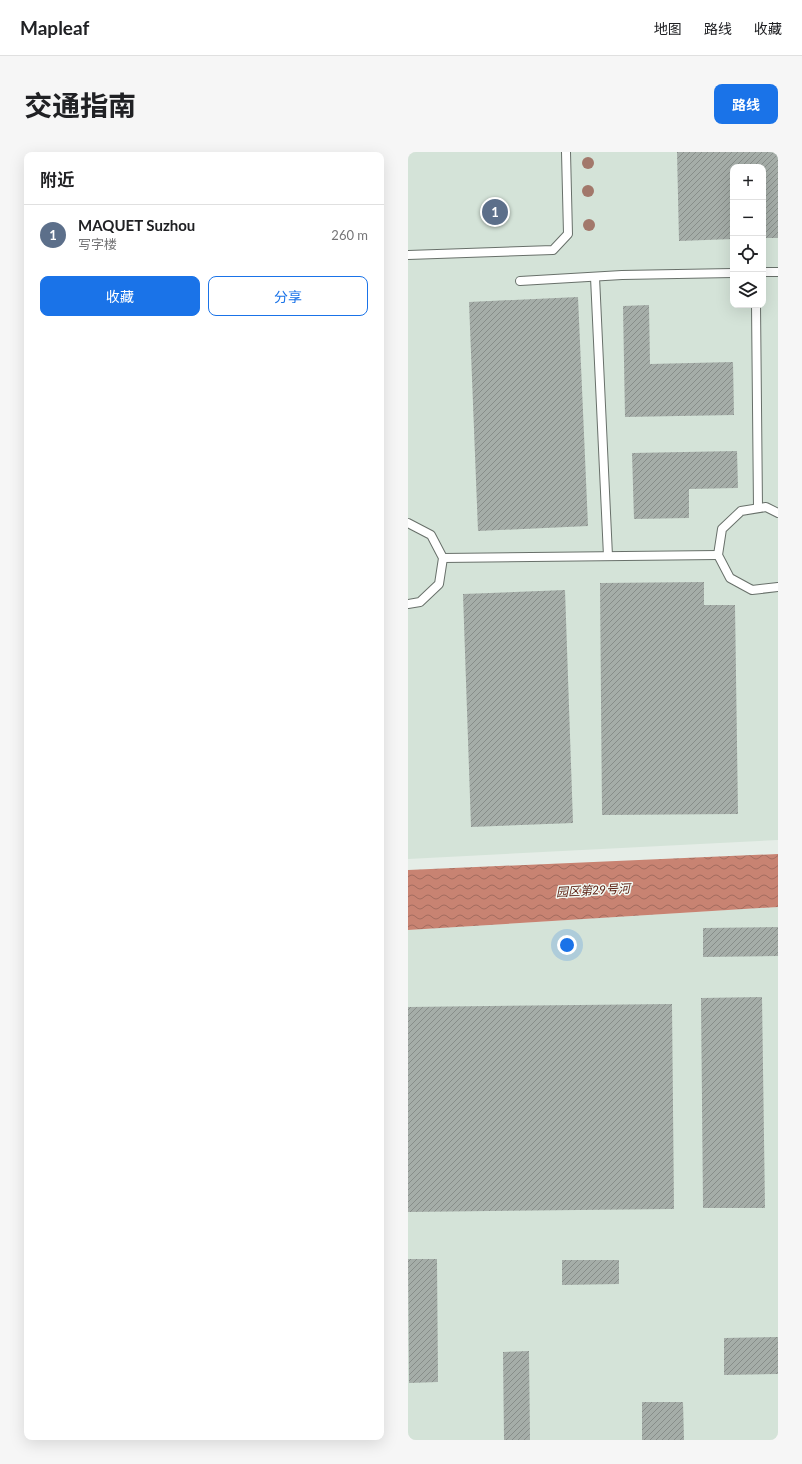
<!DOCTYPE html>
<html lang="zh">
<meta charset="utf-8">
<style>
body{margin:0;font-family:Lato,"Noto Sans SC",sans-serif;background:#f6f6f6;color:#202124}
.controls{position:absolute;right:12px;top:12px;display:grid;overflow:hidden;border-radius:8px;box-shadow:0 4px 16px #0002}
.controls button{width:36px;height:36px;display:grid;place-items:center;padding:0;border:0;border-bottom:1px solid #e0e0e0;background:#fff;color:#202124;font:20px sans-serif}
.you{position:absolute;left:159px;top:793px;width:14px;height:14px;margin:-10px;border:3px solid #fff;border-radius:50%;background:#1a73e8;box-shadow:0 0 0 6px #1a73e833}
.badge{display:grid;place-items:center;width:26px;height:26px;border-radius:50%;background:#1a73e8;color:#fff;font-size:13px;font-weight:700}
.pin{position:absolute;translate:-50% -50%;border:2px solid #fff;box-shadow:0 1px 4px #0006}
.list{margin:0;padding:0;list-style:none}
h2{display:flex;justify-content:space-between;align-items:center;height:52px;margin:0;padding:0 16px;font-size:17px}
h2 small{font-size:13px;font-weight:400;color:#757577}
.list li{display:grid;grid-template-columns:26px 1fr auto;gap:12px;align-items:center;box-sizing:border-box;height:60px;padding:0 16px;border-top:1px solid #e0e0e0}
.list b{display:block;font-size:15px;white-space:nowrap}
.list p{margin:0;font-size:13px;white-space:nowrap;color:#757577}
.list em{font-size:13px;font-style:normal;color:#757577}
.actions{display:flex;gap:8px;padding:12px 16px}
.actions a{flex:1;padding:9px 0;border:1px solid #1a73e8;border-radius:8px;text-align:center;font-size:14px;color:#1a73e8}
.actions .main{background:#1a73e8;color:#fff}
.icon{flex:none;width:22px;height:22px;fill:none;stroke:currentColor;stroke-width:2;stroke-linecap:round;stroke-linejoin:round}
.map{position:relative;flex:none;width:370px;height:1288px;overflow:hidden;border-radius:8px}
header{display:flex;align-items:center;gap:24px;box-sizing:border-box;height:56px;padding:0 20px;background:#fff;border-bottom:1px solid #e0e0e0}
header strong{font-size:19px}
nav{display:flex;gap:22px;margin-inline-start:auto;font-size:14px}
.intro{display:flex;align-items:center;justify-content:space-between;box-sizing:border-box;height:96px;padding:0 24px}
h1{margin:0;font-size:28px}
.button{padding:10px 18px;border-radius:8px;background:#1a73e8;color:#fff;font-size:14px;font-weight:700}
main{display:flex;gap:24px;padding:0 24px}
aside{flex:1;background:#fff;border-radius:8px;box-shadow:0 4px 16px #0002}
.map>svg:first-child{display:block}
.built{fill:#d4e3d8;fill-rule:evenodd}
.water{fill:url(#water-waves)}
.building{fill:url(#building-hatch)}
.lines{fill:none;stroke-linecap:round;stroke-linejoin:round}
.lane-casing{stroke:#68706a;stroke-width:10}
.lane{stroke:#fff;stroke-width:8}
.tree{fill:#a2786b}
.labels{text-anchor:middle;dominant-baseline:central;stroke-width:3;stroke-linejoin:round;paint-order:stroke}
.water-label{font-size:12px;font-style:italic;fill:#58190b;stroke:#f2faf4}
</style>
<header>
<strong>Mapleaf</strong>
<nav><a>地图</a><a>路线</a><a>收藏</a></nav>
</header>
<div class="intro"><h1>交通指南</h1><a class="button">路线</a></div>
<main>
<aside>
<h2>附近<small></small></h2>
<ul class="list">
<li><span class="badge" style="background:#5c6f8a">1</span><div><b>MAQUET Suzhou</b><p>写字楼</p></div><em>260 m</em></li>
</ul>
<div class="actions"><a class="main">收藏</a><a>分享</a></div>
</aside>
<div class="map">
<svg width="370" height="1288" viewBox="0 0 370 1288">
<defs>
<pattern id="water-waves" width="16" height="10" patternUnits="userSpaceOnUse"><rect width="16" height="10" fill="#c88372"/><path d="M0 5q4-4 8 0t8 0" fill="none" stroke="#a36c5e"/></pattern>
<pattern id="building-hatch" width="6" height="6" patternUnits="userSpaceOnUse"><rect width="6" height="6" fill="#a5ada8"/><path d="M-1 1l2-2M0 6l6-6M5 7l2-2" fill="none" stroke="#878d89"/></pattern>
</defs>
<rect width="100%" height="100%" fill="#e5ede7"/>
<!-- built -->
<g class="built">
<path d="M0 0H370V688L0 707ZM325 15H355V153H325Z"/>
<path d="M370 755V1288H0V778Z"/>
</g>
<!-- water -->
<path class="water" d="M370 702V755L0 778V718Z"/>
<!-- building -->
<g class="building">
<path d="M269 0H370V86H355V15H325V87L271 89Z"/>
<path d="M170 145 180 374 70 379 61 150Z"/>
<path d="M241 153 242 212 325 210 326 263 217 265 215 154Z"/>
<path d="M329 299 330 336 281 337V366L226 367 224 301Z"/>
<path d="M296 430V453H327L330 662 194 663 192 431Z"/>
<path d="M157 438 165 671 63 675 55 442Z"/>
<path d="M370 775V804L295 805V776Z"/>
<path d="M354 845 357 1056H295L293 846Z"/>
<path d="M264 852 266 1057 0 1060V855Z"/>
<path d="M0 1107H29L30 1230 1 1231Z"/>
<path d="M154 1108H211V1132L154 1133Z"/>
<path d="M370 1185V1222L316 1223V1186Z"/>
<path d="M121 1199 122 1288H96L95 1200Z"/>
<path d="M234 1250H275L276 1288H234Z"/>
</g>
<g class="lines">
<!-- lane casing -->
<g class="lane-casing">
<g id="lane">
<path d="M0 103 145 98 160 82 158 0"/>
<path d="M355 120H370"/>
<path d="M187 125 200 404"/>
<path d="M112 129 214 123 325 121"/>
<path d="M348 153 350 356"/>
<path d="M370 361 358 355 333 359 314 377 310 403 322 426 344 438 370 435"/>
<path d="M0 371 23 383 35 406 31 432 12 450 0 452"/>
<path d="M35 406 310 403"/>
</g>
</g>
<!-- lane -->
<use href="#lane" class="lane"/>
</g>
<!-- trees -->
<g class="tree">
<circle cx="180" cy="11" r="6"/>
<circle cx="180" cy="39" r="6"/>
<circle cx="181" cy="73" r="6"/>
</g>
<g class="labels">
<!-- water labels -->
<g class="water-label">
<text transform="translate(185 738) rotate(-3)">园区第29号河</text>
</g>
</g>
</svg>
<div class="controls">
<button>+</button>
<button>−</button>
<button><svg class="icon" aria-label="locate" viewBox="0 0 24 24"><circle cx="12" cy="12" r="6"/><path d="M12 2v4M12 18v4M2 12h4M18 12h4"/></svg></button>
<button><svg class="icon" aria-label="layers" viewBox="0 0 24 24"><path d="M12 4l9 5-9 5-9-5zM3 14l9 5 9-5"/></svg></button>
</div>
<div class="you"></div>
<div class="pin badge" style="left:87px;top:60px;background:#5c6f8a">1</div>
</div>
</main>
